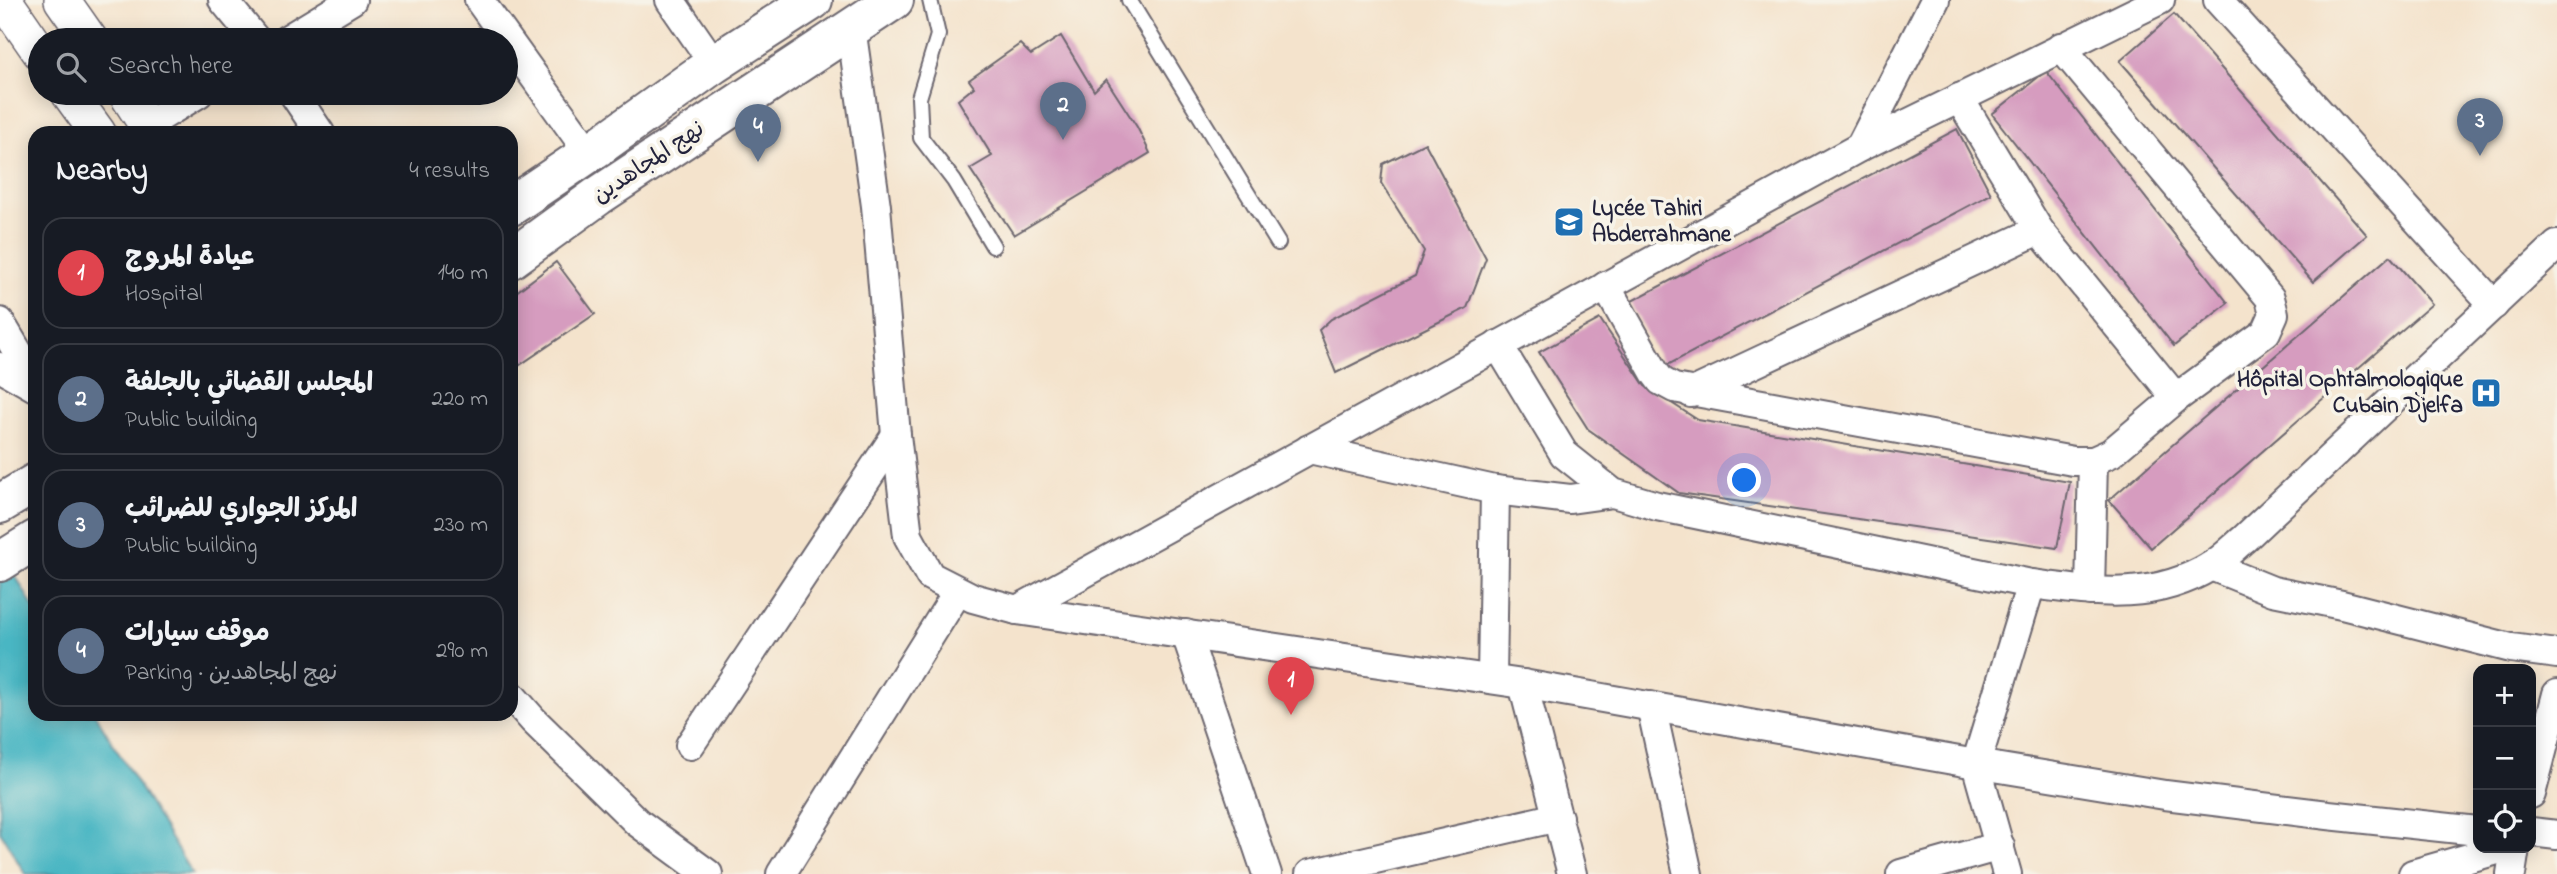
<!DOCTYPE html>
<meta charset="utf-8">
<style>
body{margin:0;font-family:"Indie Flower","Playpen Sans Arabic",sans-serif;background:#20242c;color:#f1f3f6}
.controls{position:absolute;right:21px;bottom:21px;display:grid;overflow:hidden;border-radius:14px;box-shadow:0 4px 18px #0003}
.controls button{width:63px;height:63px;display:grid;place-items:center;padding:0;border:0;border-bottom:2px solid #363941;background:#171b24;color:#f1f3f6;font:35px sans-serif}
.you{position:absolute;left:1745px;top:481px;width:24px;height:24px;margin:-18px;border:5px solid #fff;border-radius:50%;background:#1a73e8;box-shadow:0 0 0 10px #1a73e833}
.badge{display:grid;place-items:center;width:46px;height:46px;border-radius:50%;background:#1f6fb2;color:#fff;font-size:23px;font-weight:700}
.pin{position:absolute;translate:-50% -58px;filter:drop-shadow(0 2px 4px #0008)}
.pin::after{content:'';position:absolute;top:37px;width:24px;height:21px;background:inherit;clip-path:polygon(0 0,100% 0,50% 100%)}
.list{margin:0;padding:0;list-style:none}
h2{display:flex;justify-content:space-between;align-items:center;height:91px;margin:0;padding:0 28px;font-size:30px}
h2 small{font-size:23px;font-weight:400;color:#9ea1a6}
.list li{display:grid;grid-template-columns:46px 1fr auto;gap:21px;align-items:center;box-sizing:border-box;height:112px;margin:0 14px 14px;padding:0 14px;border:2px solid #363941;border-radius:21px}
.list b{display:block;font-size:26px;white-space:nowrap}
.list p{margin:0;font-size:23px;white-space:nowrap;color:#9ea1a6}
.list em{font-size:23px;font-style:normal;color:#9ea1a6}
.icon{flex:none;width:38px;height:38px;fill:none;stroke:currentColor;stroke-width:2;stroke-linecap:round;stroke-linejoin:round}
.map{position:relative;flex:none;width:2557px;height:874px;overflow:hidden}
.search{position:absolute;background:#171b24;box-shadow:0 4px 18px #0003;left:28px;top:28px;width:490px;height:77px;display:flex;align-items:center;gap:18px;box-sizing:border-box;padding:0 24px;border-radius:38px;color:#9ea1a6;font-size:26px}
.panel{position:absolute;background:#171b24;box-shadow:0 4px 18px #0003;left:28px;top:126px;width:490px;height:595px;border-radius:21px}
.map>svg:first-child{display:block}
.water{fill:#48b6c3;stroke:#356c7f;stroke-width:2}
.building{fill:#d69cbf}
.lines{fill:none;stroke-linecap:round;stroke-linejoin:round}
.service-casing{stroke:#6c666e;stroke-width:18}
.minor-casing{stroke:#6c666e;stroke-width:32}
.tertiary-casing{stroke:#6c666e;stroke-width:38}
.secondary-casing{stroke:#6c666e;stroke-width:42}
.service{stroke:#fff;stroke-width:14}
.minor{stroke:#fff;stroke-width:28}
.tertiary{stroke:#fff;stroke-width:35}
.secondary{stroke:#fff;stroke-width:38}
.labels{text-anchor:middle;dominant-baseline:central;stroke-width:7;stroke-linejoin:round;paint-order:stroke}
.street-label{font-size:23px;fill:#22223b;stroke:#f7f3e8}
.poi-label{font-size:23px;font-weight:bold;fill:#22223b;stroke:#f7f3e8;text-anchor:start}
</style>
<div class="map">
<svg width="2557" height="874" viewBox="0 0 2557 874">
<rect width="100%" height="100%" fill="#f7f3e8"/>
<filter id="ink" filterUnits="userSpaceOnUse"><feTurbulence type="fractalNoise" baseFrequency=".0143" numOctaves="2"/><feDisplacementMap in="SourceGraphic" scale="14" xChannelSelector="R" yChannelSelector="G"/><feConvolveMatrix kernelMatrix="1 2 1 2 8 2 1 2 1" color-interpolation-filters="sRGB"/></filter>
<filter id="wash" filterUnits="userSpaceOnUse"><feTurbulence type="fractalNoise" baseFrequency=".00686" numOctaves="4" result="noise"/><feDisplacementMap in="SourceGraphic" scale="28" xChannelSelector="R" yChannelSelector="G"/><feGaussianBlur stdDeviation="1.57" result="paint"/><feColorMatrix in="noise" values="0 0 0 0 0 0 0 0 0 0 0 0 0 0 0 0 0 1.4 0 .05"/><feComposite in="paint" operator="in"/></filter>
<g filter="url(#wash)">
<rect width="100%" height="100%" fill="#f4e3cc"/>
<!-- water -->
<path class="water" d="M0 548 35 610V714H95L192 874H25L0 831Z"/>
<g id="blocks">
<!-- building -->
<g class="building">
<path d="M2174 14 2367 235 2313 282 2120 61Z"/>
<path d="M1061 36 1094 91 1106 79 1137 127 1150 153 1014 235 970 169 992 156 958 100 974 87 969 80 1020 44 1031 55Z"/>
<path d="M2046 71 2228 303 2174 346 1992 114Z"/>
<path d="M1957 129 1991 194 1664 367 1630 302Z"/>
<path d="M1425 143 1486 258 1467 308 1336 373 1319 330 1331 319 1415 276 1424 251 1381 183 1383 164Z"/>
<path d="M2390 256 2432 304 2151 548 2109 500Z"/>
<path d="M556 262 595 314 511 371V296Z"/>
<path d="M1600 319 1645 386 1698 420 2070 482 2057 548 1679 493 1588 429 1539 352Z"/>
</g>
</g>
</g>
<g filter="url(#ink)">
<use href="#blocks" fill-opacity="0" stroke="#6c666e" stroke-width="2"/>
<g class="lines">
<!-- service casing -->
<g class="service-casing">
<g id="service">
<path d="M930 0 938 35 919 98 921 138 954 181 993 246"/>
<path d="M1129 0 1278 243"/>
</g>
</g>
<!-- minor casing -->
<g class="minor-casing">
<g id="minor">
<path d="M223 0 256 40"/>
<path d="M479 0 589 153"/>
<path d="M670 0 714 64"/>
<path d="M2218 0 2494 305"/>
<path d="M851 27 876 206 896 435 908 536 930 576 973 598 1017 610 1523 684 1976 764 2165 795 2328 815 2478 831"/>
<path d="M286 40 352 0"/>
<path d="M293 93 320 133"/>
<path d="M1959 98 2039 230 2176 398"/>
<path d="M147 125 199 93"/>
<path d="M1860 147 1935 0"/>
<path d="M1606 286 1655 373 1661 381 1674 388 2073 461H2093L2111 453 2176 398 2266 332 2274 314 2270 298 2061 47"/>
<path d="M0 322 35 381"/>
<path d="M1498 345 1564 454 1613 493 1657 506 2031 584"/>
<path d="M0 367 35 387"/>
<path d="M1691 393 2039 230"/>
<path d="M1309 449 1495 490 1570 499 1613 493"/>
<path d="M2211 566 2273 591 2342 605 2511 648 2557 654"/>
<path d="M2090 591 2093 461"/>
<path d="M1017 610 1860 147 2160 0"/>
<path d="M1186 634 1267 874"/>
<path d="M1492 679 1495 490"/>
<path d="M1523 684 1572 874"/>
<path d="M511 695 533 720 637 822 708 874"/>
<path d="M1651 706 1688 874"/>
<path d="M690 745 896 435"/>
<path d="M2531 794 2557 694"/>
<path d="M2531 832 2557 835"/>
<path d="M781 874 958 591"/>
<path d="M1310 874 1558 817"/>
<path d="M1901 874 2000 846"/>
<path d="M2007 874 1976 764 2031 584C2095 592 2152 602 2211 566 2223 559 2233 548 2244 539L2557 245"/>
<path d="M2413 874 2504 848"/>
<path d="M2511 874 2515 848"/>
</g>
</g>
<!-- tertiary casing -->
<g class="tertiary-casing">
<g id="tertiary">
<path d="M4 0 40 52"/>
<path d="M62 0 90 40"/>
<path d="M69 93 98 133"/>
<path d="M126 93 152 133"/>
</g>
</g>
<!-- secondary casing -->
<g class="secondary-casing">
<g id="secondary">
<path d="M511 206 601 145 714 64 813 0"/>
<path d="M511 259 598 196 894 0"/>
<path d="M0 504 35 483"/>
<path d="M0 562 35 540"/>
</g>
</g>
<!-- service -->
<use href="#service" class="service"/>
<!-- minor -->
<use href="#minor" class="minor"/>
<!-- tertiary -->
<use href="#tertiary" class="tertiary"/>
<!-- secondary -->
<use href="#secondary" class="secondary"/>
</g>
</g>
<!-- icons -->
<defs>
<g id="school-square" transform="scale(1.575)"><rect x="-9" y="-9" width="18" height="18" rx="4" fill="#1f6fb2" stroke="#f7f3e8"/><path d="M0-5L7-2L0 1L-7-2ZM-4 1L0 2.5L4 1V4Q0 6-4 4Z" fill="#fff"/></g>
<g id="hospital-square" transform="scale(1.575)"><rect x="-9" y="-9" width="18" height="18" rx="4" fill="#1f6fb2" stroke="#f7f3e8"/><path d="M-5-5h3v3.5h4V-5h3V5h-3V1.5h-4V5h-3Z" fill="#fff"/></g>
</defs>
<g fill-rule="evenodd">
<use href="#school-square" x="1569" y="222"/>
<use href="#hospital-square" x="2486" y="393"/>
</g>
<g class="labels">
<!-- street labels -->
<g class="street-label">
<text transform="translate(649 163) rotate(-34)">نهج المجاهدين</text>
</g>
<!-- poi labels -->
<g class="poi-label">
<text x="1592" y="209">Lycée Tahiri<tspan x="1592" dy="26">Abderrahmane</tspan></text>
<text x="2463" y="380" text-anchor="end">Hôpital Ophtalmologique<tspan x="2463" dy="26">Cubain Djelfa</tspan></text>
</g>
</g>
</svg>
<div class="controls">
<button>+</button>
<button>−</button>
<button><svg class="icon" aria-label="locate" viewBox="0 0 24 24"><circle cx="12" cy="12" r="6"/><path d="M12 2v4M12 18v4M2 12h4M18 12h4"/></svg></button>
</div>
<div class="you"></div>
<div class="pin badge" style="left:1291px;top:715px;background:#e0444e">1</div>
<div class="pin badge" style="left:1063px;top:140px;background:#5c6f8a">2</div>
<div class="pin badge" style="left:2480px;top:156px;background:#5c6f8a">3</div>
<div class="pin badge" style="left:758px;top:162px;background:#5c6f8a">4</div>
<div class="search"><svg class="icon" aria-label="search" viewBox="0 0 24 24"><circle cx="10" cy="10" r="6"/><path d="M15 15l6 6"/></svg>Search here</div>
<section class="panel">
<h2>Nearby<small>4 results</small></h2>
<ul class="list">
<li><span class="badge" style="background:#e0444e">1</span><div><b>عيادة المروج</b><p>Hospital</p></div><em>140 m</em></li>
<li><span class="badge" style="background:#5c6f8a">2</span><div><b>المجلس القضائي بالجلفة</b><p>Public building</p></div><em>220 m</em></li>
<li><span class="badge" style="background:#5c6f8a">3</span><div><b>المركز الجواري للضرائب</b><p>Public building</p></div><em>230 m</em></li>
<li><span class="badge" style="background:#5c6f8a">4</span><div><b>موقف سيارات</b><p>Parking · نهج المجاهدين</p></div><em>290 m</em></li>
</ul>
</section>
</div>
